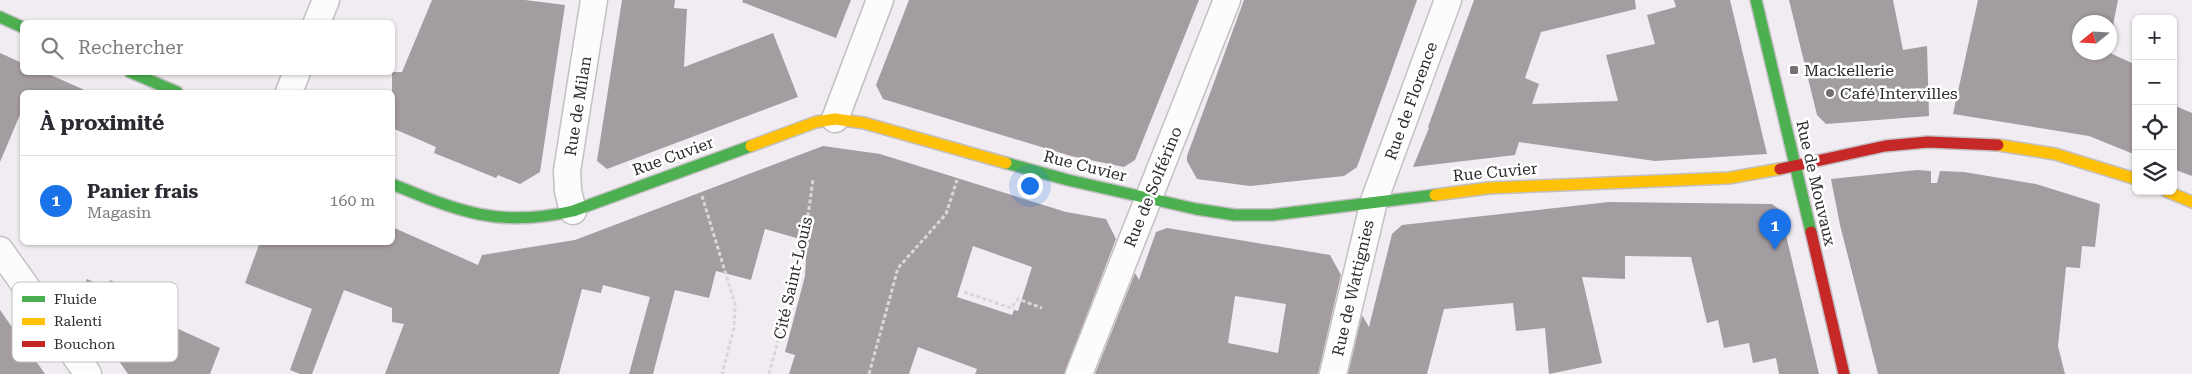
<!DOCTYPE html>
<html lang="fr">
<meta charset="utf-8">
<style>
body{margin:0;font-family:"Roboto Serif",serif;background:#f2f2f3;color:#2b2b33}
.controls{position:absolute;right:15px;top:15px;display:grid;overflow:hidden;border-radius:8px;box-shadow:0 1px 4px #0004}
.controls button{width:45px;height:45px;display:grid;place-items:center;padding:0;border:0;border-bottom:1px solid #e1e1e2;background:#fff;color:#2b2b33;font:25px sans-serif}
.compass{position:absolute;left:2072px;top:15px;width:45px;height:45px;border-radius:50%;background:#fff;box-shadow:0 1px 4px #0004;rotate:252deg}
.you{position:absolute;left:1029px;top:185px;width:18px;height:18px;margin:-12px;border:4px solid #fff;border-radius:50%;background:#1a73e8;box-shadow:0 0 0 8px #1a73e833}
.badge{display:grid;place-items:center;width:32px;height:32px;border-radius:50%;background:#1a73e8;color:#fff;font-size:16px;font-weight:700}
.pin{position:absolute;translate:-50% -41px;filter:drop-shadow(0 1px 2px #0008)}
.pin::after{content:'';position:absolute;top:26px;width:18px;height:15px;background:inherit;clip-path:polygon(0 0,100% 0,50% 100%)}
.list{margin:0;padding:0;list-style:none}
h2{display:flex;justify-content:space-between;align-items:center;height:65px;margin:0;padding:0 20px;font-size:21px}
h2 small{font-size:16px;font-weight:400;color:#7c7c81}
.list li{display:grid;grid-template-columns:32px 1fr auto;gap:15px;align-items:center;box-sizing:border-box;height:90px;padding:0 20px;border-top:1px solid #e1e1e2}
.list b{display:block;font-size:19px;white-space:nowrap}
.list p{margin:0;font-size:16px;white-space:nowrap;color:#7c7c81}
.list em{font-size:16px;font-style:normal;color:#7c7c81}
.icon{flex:none;width:28px;height:28px;fill:none;stroke:currentColor;stroke-width:2;stroke-linecap:round;stroke-linejoin:round}
.map{position:relative;flex:none;width:2192px;height:374px;overflow:hidden}
.search{position:absolute;background:#fff;box-shadow:0 1px 4px #0004;left:20px;top:20px;width:375px;height:55px;display:flex;align-items:center;gap:12px;box-sizing:border-box;padding:0 18px;border-radius:8px;color:#7c7c81;font-size:19px}
.panel{position:absolute;background:#fff;box-shadow:0 1px 4px #0004;left:20px;top:90px;width:375px;height:155px;border-radius:8px}
.map>svg:first-child{display:block}
.building{fill:#a39ca1;fill-rule:evenodd}
.lines{fill:none;stroke-linecap:round;stroke-linejoin:round}
.street-casing{stroke:#c3c0c3;stroke-width:29}
.fast-casing{stroke:#c3c0c3;stroke-width:14}
.slow-casing{stroke:#c3c0c3;stroke-width:14}
.jam-casing{stroke:#c3c0c3;stroke-width:14}
.path{stroke:#d8d7d8;stroke-width:3;stroke-dasharray:4 2.5;stroke-linecap:butt}
.street{stroke:#fdfcfd;stroke-width:26}
.fast{stroke:#4caf50;stroke-width:11}
.slow{stroke:#ffc107;stroke-width:11}
.jam{stroke:#c62828;stroke-width:11}
.poi-dot{fill:#736f73;stroke:#fff;stroke-width:2}
.labels{text-anchor:middle;dominant-baseline:central;stroke-width:5;stroke-linejoin:round;paint-order:stroke}
.poi-label{font-size:16px;fill:#2f2c2f;stroke:#fff;text-anchor:start}
.street-label{font-size:16px;fill:#2f2c2f;stroke:#fff}
.key{fill:#fff;stroke:#c1c0c1;stroke-width:1}
.key-label{font-size:14px;fill:#2f2c2f}
</style>
<div class="map">
<svg width="2192" height="374" viewBox="0 0 2192 374">
<rect width="100%" height="100%" fill="#f1ecf1"/>
<!-- building -->
<g class="building">
<path d="M432 0H525L565 5 540 172 520 184 498 175 496 178 434 153 436 147 392 128V72H402Z"/>
<path d="M622 0H675L674 8 687 9 684 67 773 33 798 97 607 169 597 161Z"/>
<path d="M743 0H851L836 38 742 2Z"/>
<path d="M909 0H1199L1135 160 1124 167 1071 156 883 99 876 85Z"/>
<path d="M1244 0H1417L1357 167 1344 176 1250 186 1197 179 1187 161V156Z"/>
<path d="M1474 0H1635L1636 9 1541 32 1525 78 1539 84 1532 104 1618 101 1606 55 1655 44 1647 15 1676 7 1674 0H1730L1767 154 1655 161 1519 142 1515 155 1413 167 1429 128 1428 127Z"/>
<path d="M1789 0H1893L1903 50 1927 46 1929 116 1826 124 1817 115Z"/>
<path d="M1978 0H2118L2110 40V22H2080V52H2108L2136 65V155L2089 136 1953 114Z"/>
<path d="M0 53 22 63V72H44L89 92H22V110L0 162Z"/>
<path d="M2173 105 2192 113V176L2173 169Z"/>
<path d="M823 146 880 154 1066 212 1106 219 1116 239 1064 374H975L977 369 918 347 909 374H789L795 355 785 352 805 276 807 241 765 229 751 280 716 271 709 298 675 290 653 374H629L650 297 603 285 601 293 582 289 559 374H385L404 324 392 322V308L344 290 312 374H300L290 370 312 309 245 283 260 242H392V227L478 265 482 255 575 240ZM973 246 1032 267 1018 311 1014 310 1012 315 957 297Z"/>
<path d="M1917 170 1931 171V183H1937L1940 171 1964 172 2036 184 2100 204 2095 247 2082 246 2080 268 2066 267 2058 346 2065 374H1878L1840 225 1831 179Z"/>
<path d="M1609 202 1772 204 1780 210 1819 374H1779L1776 358 1753 363 1749 343 1724 348 1718 320 1707 323 1691 257 1625 256V279L1582 277 1602 363 1549 374 1545 328 1516 331 1513 303 1444 309 1427 374H1348L1362 315 1369 327 1392 234 1402 225Z"/>
<path d="M1167 228 1330 255 1341 275 1318 374H1095L1135 273 1139 280 1156 232ZM1235 296 1286 304 1278 353 1228 343Z"/>
<path d="M87 279 107 288 110 280 156 300 150 316 220 348 210 374H128L77 301Z"/>
<path d="M0 310 45 374H0Z"/>
</g>
<g class="lines">
<!-- street casing -->
<g class="street-casing">
<g id="street">
<path d="M317 22 326 0"/>
<path d="M289 92 297 72"/>
<path d="M835 119 880 0"/>
<path d="M573 211 568 191 567 171 594 0"/>
<path d="M0 250 88 374"/>
<path d="M1079 374 1227 0"/>
<path d="M1333 374 1374 201 1448 0"/>
</g>
</g>
<!-- fast casing -->
<g class="fast-casing">
<g id="fast">
<path d="M1756 0 1811 232"/>
<path d="M0 17 22 27"/>
<path d="M130 72 177 92"/>
<path d="M1006 163 1068 180 1196 209 1235 215H1272L1435 195"/>
<path d="M392 184C460 212 499 228 573 211L751 146"/>
</g>
</g>
<!-- slow casing -->
<g class="slow-casing">
<g id="slow">
<path d="M1998 145 2055 154 2136 179"/>
<path d="M751 146 816 122 835 119 864 123 1006 163"/>
<path d="M2166 191 2192 202"/>
<path d="M1435 195 1489 188 1729 178 1780 169"/>
</g>
</g>
<!-- jam casing -->
<g class="jam-casing">
<g id="jam">
<path d="M1780 169 1885 146 1928 142 1998 145"/>
<path d="M1811 232 1844 374"/>
</g>
</g>
<!-- path -->
<g class="path">
<path d="M702 196 735 304 734 328 722 374"/>
<path d="M964 292 1011 308 1018 299 1042 308"/>
<path d="M769 374 804 244 813 180"/>
<path d="M869 374 898 268 946 214 957 180"/>
</g>
<!-- street -->
<use href="#street" class="street"/>
<!-- fast -->
<use href="#fast" class="fast"/>
<!-- slow -->
<use href="#slow" class="slow"/>
<!-- jam -->
<use href="#jam" class="jam"/>
</g>
<!-- markers -->
<g class="poi-dot">
<rect x="1789" y="65" width="10" height="10" rx="2.5"/>
<circle cx="1830" cy="93" r="5"/>
</g>
<g class="labels">
<!-- poi labels -->
<g class="poi-label">
<text x="1804" y="70">Mackellerie</text>
<text x="1840" y="93">Café Intervilles</text>
</g>
<!-- street labels -->
<g class="street-label">
<text transform="translate(1411 101) rotate(-70)">Rue de Florence</text>
<text transform="translate(578 106) rotate(-81)">Rue de Milan</text>
<text transform="translate(673 156) rotate(-20)">Rue Cuvier</text>
<text transform="translate(1085 166) rotate(14)">Rue Cuvier</text>
<text transform="translate(1495 172) rotate(-5)">Rue Cuvier</text>
<text transform="translate(1816 183) rotate(77)">Rue de Mouvaux</text>
<text transform="translate(1153 187) rotate(-68)">Rue de Solférino</text>
<text transform="translate(793 278) rotate(-77)">Cité Saint-Louis</text>
<text transform="translate(1353 288) rotate(-77)">Rue de Wattignies</text>
</g>
</g>
<!-- legend -->
<rect x="12" y="282" width="166" height="80" rx="8" class="key"/>
<rect x="22" y="296" width="23" height="6" fill="#4caf50"/>
<rect x="22" y="318" width="23" height="7" fill="#ffc107"/>
<rect x="22" y="341" width="23" height="6" fill="#c62828"/>
<g class="key-label">
<text x="54" y="304">Fluide</text>
<text x="54" y="326">Ralenti</text>
<text x="54" y="349">Bouchon</text>
</g>
</svg>
<div class="controls">
<button>+</button>
<button>−</button>
<button><svg class="icon" aria-label="locate" viewBox="0 0 24 24"><circle cx="12" cy="12" r="6"/><path d="M12 2v4M12 18v4M2 12h4M18 12h4"/></svg></button>
<button><svg class="icon" aria-label="layers" viewBox="0 0 24 24"><path d="M12 4l9 5-9 5-9-5zM3 14l9 5 9-5"/></svg></button>
</div>
<svg class="compass" viewBox="-18 -18 36 36"><path d="M0-13l5 13h-10z" fill="#e53935"/><path d="M0 13l5-13h-10z" fill="#7c7c81"/></svg>
<div class="you"></div>
<div class="pin badge" style="left:1775px;top:250px">1</div>
<div class="search"><svg class="icon" aria-label="search" viewBox="0 0 24 24"><circle cx="10" cy="10" r="6"/><path d="M15 15l6 6"/></svg>Rechercher</div>
<section class="panel">
<h2>À proximité<small></small></h2>
<ul class="list">
<li><span class="badge">1</span><div><b>Panier frais</b><p>Magasin</p></div><em>160 m</em></li>
</ul>
</section>
</div>
